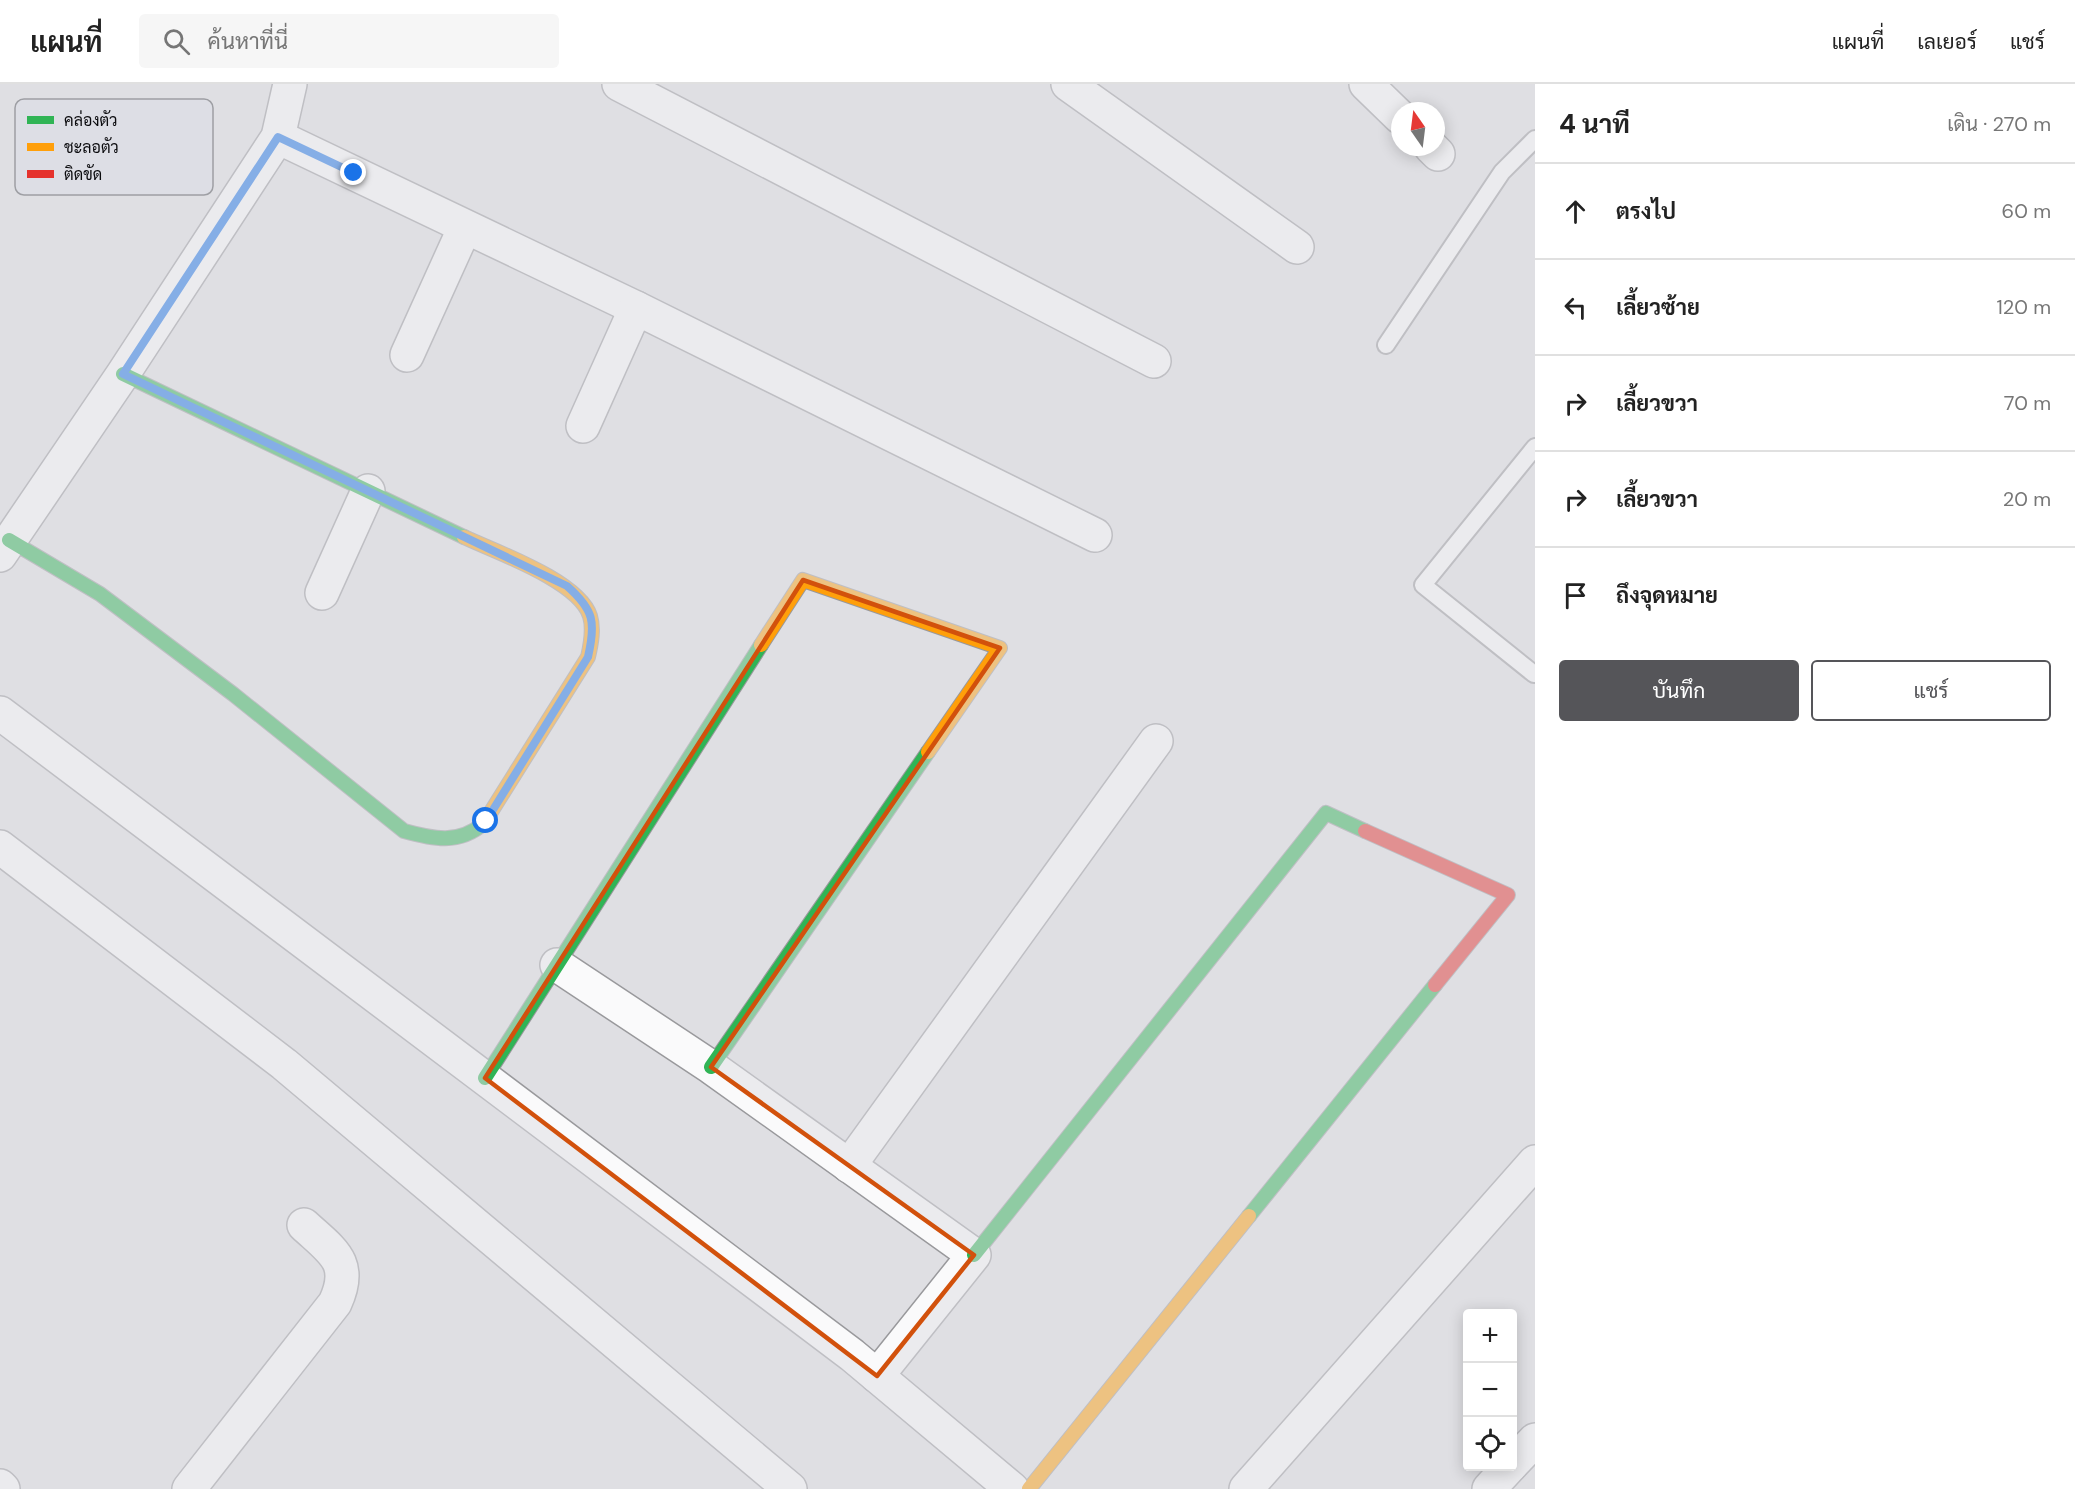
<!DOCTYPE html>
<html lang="th">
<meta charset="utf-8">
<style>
body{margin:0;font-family:"DM Sans",Sarabun,sans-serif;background:#f6f6f6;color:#222}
.controls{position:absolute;right:18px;bottom:18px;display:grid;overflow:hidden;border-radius:6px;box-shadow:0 3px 15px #0003}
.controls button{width:54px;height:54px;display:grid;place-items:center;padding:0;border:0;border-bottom:2px solid #e0e0e0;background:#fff;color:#222;font:30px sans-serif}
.compass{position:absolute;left:1391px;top:18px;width:54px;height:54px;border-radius:50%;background:#fff;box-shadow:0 3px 15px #0003;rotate:346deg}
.stop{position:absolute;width:18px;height:18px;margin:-14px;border:4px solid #1a73e8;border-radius:50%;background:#fff}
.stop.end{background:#1a73e8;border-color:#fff;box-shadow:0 2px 6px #0008}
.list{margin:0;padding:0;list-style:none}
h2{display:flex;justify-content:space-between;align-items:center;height:78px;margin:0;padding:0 24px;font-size:26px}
h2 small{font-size:20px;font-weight:400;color:#767676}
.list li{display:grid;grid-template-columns:39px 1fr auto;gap:18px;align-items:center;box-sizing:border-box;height:96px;padding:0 24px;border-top:2px solid #e0e0e0}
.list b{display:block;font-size:22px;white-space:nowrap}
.list em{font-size:20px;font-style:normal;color:#767676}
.actions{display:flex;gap:12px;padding:18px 24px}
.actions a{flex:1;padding:14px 0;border:2px solid #555559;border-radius:6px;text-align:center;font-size:21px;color:#555559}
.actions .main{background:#555559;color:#fff}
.icon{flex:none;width:33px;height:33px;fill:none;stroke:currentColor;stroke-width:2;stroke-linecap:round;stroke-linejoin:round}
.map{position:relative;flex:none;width:1535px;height:1405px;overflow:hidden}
header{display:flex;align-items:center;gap:36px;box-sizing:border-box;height:84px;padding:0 30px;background:#fff;border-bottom:2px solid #e0e0e0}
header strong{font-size:28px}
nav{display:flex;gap:33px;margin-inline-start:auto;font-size:21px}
.search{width:420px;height:54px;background:#f6f6f6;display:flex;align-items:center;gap:15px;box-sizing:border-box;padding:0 21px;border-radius:6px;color:#767676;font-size:22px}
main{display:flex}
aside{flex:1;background:#fff}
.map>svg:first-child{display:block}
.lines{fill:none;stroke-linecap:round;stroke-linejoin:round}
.lane-casing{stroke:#99999c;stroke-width:20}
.street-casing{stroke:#99999c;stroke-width:36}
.fast-casing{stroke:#99999c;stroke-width:16}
.slow-casing{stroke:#99999c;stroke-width:16}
.jam-casing{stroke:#99999c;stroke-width:16}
.lane{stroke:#fafafb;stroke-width:16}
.street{stroke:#fafafb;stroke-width:33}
.fast{stroke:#30b455;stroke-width:14}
.slow{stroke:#ff9f0a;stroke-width:14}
.jam{stroke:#e5322d;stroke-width:14}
.route{stroke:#1a73e8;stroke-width:8}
.marked{fill:none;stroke:#d2510c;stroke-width:4.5;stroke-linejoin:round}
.key{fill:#dddee5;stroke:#9e9fa4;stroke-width:1.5}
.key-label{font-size:16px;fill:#0b0b0e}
</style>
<header>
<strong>แผนที่</strong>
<div class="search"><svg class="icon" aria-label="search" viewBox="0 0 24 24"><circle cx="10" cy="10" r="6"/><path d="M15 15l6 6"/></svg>ค้นหาที่นี่</div>
<nav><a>แผนที่</a><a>เลเยอร์</a><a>แชร์</a></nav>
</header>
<main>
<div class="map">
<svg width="1535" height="1405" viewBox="0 0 1535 1405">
<rect width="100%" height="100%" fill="#dfdfe3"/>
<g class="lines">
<!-- lane casing -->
<g class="lane-casing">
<g id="lane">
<path d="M1386 261 1502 88 1535 55"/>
<path d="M1534 590 1423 501 1535 363"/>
</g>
</g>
<!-- street casing -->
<g class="street-casing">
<g id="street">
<path d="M619 0 1154 277"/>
<path d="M1068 0 1297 163"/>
<path d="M1366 0 1400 33"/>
<path d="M278 53 636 224 1095 451"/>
<path d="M1431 63 1438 70"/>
<path d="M407 271 465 143"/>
<path d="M583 342 636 224"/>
<path d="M0 471 123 290 278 53 290 0"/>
<path d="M322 509 368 407"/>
<path d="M0 629 852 1271 1012 1405"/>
<path d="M0 763 284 980 790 1405"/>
<path d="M557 881 711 983 974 1171 877 1292"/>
<path d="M849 1082 1156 657"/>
<path d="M1512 1380 1535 1356"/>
<path d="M0 1402 3 1405"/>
<path d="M189 1405 335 1219C354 1178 332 1167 304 1141"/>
<path d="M1246 1405 1535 1078"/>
<path d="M1489 1405 1510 1382"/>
</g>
</g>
<!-- fast casing -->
<g class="fast-casing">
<g id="fast">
<path d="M123 290 464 453"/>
<path d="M9 456 100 510 233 610 404 747C433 755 459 761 484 739"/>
<path d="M711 983 928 668"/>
<path d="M485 994 761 561"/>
<path d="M1249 1132 1435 901"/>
<path d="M974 1171 1326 729 1365 747"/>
</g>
</g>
<!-- slow casing -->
<g class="slow-casing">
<g id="slow">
<path d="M464 453C496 468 579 497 590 532 594 545 591 560 588 573L484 739"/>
<path d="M761 561 803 496 1000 564 928 668"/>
<path d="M1029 1405 1249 1132"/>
</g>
</g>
<!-- jam casing -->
<g class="jam-casing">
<path id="jam" d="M1365 747 1508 811 1435 901"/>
</g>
<!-- lane -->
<use href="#lane" class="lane"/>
<!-- street -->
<use href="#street" class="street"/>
<!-- fast -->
<use href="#fast" class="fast"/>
<!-- slow -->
<use href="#slow" class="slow"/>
<!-- jam -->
<use href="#jam" class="jam"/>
</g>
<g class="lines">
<!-- route -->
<path class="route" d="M354 89 278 53 123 290 567 502C594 526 596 538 588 573L486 737"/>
</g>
<!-- marked area -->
<path d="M0 0H1535V1405H0ZM803 496 1000 564 711 983 974 1171 877 1292 485 994Z" fill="#dfdfe3" fill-opacity=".55" fill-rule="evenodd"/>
<path class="marked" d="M803 496 1000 564 711 983 974 1171 877 1292 485 994Z"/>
<!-- legend -->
<rect x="15" y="15" width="198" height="96" rx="9" class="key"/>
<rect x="27" y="32" width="27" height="8" fill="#30b455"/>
<rect x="27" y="59" width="27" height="8" fill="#ff9f0a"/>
<rect x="27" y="86" width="27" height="8" fill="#e5322d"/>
<g class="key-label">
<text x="64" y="42">คล่องตัว</text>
<text x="64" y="69">ชะลอตัว</text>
<text x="64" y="96">ติดขัด</text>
</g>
</svg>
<div class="controls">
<button>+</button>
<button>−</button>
<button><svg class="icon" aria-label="locate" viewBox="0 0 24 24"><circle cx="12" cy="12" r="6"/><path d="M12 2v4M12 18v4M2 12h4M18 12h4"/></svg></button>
</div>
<svg class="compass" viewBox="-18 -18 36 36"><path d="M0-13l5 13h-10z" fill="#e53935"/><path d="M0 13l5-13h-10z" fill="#767676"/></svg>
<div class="stop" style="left:486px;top:737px"></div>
<div class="stop end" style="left:354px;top:89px"></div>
</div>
<aside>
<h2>4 นาที<small>เดิน · 270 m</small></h2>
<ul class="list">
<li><svg class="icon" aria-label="ahead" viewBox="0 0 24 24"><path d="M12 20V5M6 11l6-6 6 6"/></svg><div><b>ตรงไป</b></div><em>60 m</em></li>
<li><svg class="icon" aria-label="left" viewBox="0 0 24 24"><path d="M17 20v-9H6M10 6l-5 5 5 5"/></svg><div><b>เลี้ยวซ้าย</b></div><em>120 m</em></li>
<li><svg class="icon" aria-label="right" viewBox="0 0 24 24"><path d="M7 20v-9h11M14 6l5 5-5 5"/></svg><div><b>เลี้ยวขวา</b></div><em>70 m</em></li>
<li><svg class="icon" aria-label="right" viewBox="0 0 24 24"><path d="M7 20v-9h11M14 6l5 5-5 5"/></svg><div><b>เลี้ยวขวา</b></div><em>20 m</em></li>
<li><svg class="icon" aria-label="arrive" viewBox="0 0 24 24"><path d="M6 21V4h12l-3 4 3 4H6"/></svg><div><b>ถึงจุดหมาย</b></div></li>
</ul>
<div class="actions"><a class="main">บันทึก</a><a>แชร์</a></div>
</aside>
</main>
